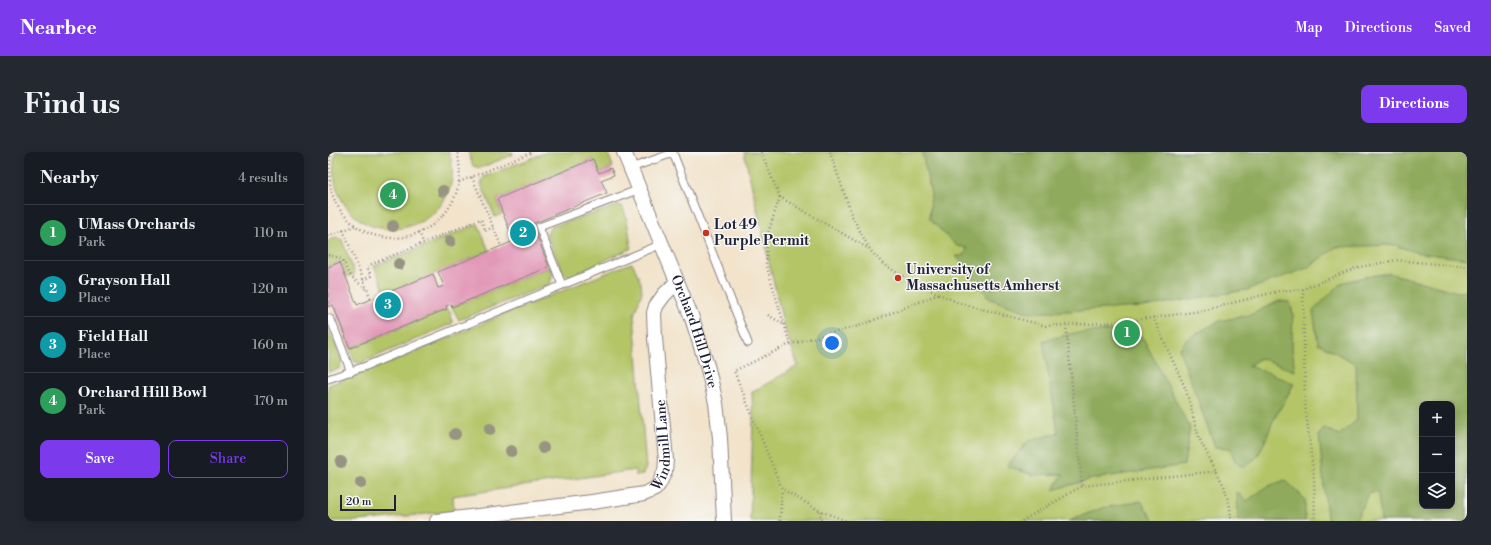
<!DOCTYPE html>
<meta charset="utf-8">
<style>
body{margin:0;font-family:"Libre Bodoni",serif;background:#242831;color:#f1f3f6}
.controls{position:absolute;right:12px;bottom:12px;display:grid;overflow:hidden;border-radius:8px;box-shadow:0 2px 10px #0003}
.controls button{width:36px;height:36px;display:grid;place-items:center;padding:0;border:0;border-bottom:1px solid #363941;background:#171b24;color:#f1f3f6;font:20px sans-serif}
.scale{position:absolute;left:12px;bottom:10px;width:56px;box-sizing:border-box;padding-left:4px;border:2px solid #22223b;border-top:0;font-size:11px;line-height:14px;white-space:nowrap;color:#22223b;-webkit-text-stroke:3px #f6f6f2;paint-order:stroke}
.you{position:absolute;left:504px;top:191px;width:14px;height:14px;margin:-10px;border:3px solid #fff;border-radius:50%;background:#1a73e8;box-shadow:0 0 0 6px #1a73e833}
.badge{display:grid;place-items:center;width:26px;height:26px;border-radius:50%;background:#7c3aed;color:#fff;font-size:13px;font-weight:700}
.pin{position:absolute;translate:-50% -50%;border:2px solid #fff;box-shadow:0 1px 4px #0006}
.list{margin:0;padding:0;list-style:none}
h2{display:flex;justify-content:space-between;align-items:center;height:52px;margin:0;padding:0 16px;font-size:17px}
h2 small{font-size:13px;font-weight:400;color:#9ea1a6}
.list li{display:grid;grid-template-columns:26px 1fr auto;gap:12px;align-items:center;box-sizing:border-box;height:56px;padding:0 16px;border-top:1px solid #363941}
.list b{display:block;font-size:15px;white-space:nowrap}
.list p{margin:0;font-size:13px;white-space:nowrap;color:#9ea1a6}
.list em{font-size:13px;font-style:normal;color:#9ea1a6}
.actions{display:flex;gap:8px;padding:12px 16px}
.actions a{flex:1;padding:9px 0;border:1px solid #7c3aed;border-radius:8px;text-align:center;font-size:14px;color:#7c3aed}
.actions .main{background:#7c3aed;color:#fff}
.icon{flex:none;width:22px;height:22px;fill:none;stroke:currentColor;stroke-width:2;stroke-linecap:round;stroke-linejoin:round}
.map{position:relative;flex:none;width:1139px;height:369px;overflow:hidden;border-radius:8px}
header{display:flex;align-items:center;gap:24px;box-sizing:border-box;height:56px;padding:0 20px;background:#7c3aed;color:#fff}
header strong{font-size:19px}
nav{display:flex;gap:22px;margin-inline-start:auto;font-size:14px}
.intro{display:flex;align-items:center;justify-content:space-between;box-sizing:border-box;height:96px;padding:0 24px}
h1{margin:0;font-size:28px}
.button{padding:10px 18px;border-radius:8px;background:#7c3aed;color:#fff;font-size:14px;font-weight:700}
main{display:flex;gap:24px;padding:0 24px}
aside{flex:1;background:#171b24;border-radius:8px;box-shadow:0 2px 10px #0003}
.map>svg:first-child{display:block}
.green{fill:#b4c568;stroke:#6b7452;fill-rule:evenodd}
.forest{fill:#8faa5c;stroke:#58664c;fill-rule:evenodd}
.building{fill:#e299b7}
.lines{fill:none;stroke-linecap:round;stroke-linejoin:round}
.lane-casing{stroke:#8a8282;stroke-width:9}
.street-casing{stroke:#8a8282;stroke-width:16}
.path{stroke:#8a8282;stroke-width:2.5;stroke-dasharray:1 3;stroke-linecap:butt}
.lane{stroke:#fff;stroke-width:7}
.street{stroke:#fff;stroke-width:14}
.tree{fill:#989482}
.poi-dot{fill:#c8321e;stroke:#f6f6f2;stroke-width:1.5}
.labels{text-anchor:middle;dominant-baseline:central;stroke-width:3;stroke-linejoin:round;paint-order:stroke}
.poi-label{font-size:14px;font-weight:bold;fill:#22223b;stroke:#f6f6f2;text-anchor:start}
.street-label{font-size:14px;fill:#22223b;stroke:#f6f6f2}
</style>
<header>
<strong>Nearbee</strong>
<nav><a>Map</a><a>Directions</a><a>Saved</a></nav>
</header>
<div class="intro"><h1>Find us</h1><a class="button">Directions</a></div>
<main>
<aside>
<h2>Nearby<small>4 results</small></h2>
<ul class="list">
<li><span class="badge" style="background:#2e9e5b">1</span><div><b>UMass Orchards</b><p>Park</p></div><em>110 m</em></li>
<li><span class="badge" style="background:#0f9aa8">2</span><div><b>Grayson Hall</b><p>Place</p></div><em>120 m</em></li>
<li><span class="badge" style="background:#0f9aa8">3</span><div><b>Field Hall</b><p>Place</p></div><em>160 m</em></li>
<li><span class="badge" style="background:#2e9e5b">4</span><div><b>Orchard Hill Bowl</b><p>Park</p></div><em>170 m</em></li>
</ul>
<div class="actions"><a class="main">Save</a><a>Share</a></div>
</aside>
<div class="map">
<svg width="1139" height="369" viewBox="0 0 1139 369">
<rect width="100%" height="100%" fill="#f6f6f2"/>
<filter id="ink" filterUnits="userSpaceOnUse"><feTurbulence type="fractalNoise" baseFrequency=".025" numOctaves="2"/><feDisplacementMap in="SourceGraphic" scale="8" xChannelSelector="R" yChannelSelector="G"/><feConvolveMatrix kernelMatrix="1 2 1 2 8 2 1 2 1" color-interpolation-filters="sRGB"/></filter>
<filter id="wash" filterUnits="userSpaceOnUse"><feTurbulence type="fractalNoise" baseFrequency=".012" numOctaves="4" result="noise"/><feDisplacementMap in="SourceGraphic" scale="16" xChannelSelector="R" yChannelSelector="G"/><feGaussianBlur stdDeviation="0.9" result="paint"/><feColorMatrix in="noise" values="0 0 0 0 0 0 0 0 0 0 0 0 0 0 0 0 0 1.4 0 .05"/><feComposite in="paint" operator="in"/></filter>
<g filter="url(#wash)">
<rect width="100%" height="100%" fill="#f2e3ca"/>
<!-- green -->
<g class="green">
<path d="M8 0H121C144 71 40 109 11 42 5 28 4 14 8 0Z"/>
<path d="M140 0H185L184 3 152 16 145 14Z"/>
<path d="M219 0H276L281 4 285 15 271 21 265 7 169 47 174 62 167 65 153 32 156 25Z"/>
<path d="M416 0H1139V369H422L425 266 424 240 470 214 455 171ZM1094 252H1124V354H1094Z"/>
<path d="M292 53C300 60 301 84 303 95L302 97 247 122C242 124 239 125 235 120L219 85V81L223 75Z"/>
<path d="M150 72 161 99 58 142 46 114Z"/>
<path d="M8 85 14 88 27 122 18 125 12 110 0 115V89Z"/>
<path d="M303 111 305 112 313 131 314 140 306 163 318 316 314 323 308 324 307 318 125 344 126 359 30 369H0V233L44 218 170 165Z"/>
<path d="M221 115 224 124 222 132 131 168 124 155Z"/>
<path d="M119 157 122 160 125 171 33 211 27 210 26 208 10 166V164L23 196Z"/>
<path d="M0 176 14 210 11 217 0 220Z"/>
</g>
<!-- forest -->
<g class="forest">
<path d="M594 0H1139V107L1086 100 1067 93 1008 95 979 116 919 138 815 155 702 161 662 147 628 104H636L639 96 629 94 601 67 603 43Z"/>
<path d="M1061 121 1130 140 1139 139V369H1053L1050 341H1042L1027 369H1003L999 367 991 283 996 276 1011 283 1029 268 1028 212 990 191 985 159 1013 131 1036 125ZM1094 252H1124V354H1094Z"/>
<path d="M951 149 962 150 965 162 964 196 967 219 932 206 920 214 942 221 966 232 945 269 938 287 929 305 915 316 907 309 902 296 887 295 851 197 859 187 891 169 922 163Z"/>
<path d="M795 178 814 184 862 276 856 313 764 327 725 338 735 322 705 323 679 314 700 289 730 281 715 189 746 181Z"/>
<path d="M957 328 977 347V369H910L909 340 919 349 938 335Z"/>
<path d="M813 349 826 369H741L774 356Z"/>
</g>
<g id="blocks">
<!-- building -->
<path class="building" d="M265 7 271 21 283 16 286 23 273 28 279 41 204 72 221 115 124 155 123 152 118 154 119 157 22 196 5 153 0 155V115L12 110 29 153 105 122 110 136 116 134 110 120 186 89 169 47Z"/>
</g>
</g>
<g filter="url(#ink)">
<use href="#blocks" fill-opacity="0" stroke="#8a8282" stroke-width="1"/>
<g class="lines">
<!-- lane casing -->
<g class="lane-casing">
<g id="lane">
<path d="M303 16 345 1 420 191"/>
<path d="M234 133 211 75 312 37"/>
<path d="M0 166 3 168 23 220"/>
<path d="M0 227 38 214 334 92"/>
</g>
</g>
<!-- street casing -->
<g class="street-casing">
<g id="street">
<path id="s1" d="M296 0 364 166 380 217 388 251 392 286 396 369"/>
<path id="s2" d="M109 369 264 350 316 342 327 337 331 332 337 319 338 308 327 186 326 161 328 154 336 143 349 130"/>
</g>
</g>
<!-- path -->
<g class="path">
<path d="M3 0C0 18 0 37 9 53 50 120 149 76 129 0"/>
<path d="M433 0 452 45 541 97"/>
<path d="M502 0 524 64 542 98 555 112 581 128 631 151 718 174 793 170 873 159 951 139 975 137 1027 116 1068 108 1139 115"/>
<path d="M144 25 173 94"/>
<path d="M131 30 205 0"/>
<path d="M452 45 439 84 438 112 462 192 406 219 454 337 492 359 519 369"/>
<path d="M15 78 43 147"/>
<path d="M91 80 95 90"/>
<path d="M0 84 27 74"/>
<path d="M0 103C21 107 13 111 23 124 27 129 34 133 38 137"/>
<path d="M35 128 43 124 39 114 153 67 157 79 165 75"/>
<path d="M975 137 977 252 986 326 987 369"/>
<path d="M440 163 455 172"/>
<path d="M825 165 858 238 871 286 896 334 902 355 903 369"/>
<path d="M738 173 754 334"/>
<path d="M462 192 531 174 611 142"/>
<path d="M492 359 493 369"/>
<path d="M452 369 454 338"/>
<path d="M694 369 754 334 889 319"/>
</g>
<!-- lane -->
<use href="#lane" class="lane"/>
<!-- street -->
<use href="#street" class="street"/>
</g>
<!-- trees -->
<g class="tree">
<circle cx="115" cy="39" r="6"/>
<circle cx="65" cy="74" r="6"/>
<circle cx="122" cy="89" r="6"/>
<circle cx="71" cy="112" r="6"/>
<circle cx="162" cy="277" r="6"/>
<circle cx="127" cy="282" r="6"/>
<circle cx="215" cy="296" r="6"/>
<circle cx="183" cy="299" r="6"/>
<circle cx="13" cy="310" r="6"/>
<circle cx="33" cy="331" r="6"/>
</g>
</g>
<!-- markers -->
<g class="poi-dot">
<circle cx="378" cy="81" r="4"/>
<circle cx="570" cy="126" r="4"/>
</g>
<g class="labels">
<!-- poi labels -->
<g class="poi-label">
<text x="386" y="73">Lot 49<tspan x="386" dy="16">Purple Permit</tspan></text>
<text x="578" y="118">University of<tspan x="578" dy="16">Massachusetts Amherst</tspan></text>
</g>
<!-- street labels -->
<g class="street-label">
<text stroke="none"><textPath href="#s1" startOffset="193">Orchard Hill Drive</textPath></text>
<text stroke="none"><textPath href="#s2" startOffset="267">Windmill Lane</textPath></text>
</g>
</g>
</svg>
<div class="controls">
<button>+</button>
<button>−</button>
<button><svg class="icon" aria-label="layers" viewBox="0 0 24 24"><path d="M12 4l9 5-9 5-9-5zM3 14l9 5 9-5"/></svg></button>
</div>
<div class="scale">20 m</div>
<div class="you"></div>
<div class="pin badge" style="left:799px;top:181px;background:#2e9e5b">1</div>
<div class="pin badge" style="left:195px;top:81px;background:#0f9aa8">2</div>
<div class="pin badge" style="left:60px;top:153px;background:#0f9aa8">3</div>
<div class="pin badge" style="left:65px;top:43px;background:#2e9e5b">4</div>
</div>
</main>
